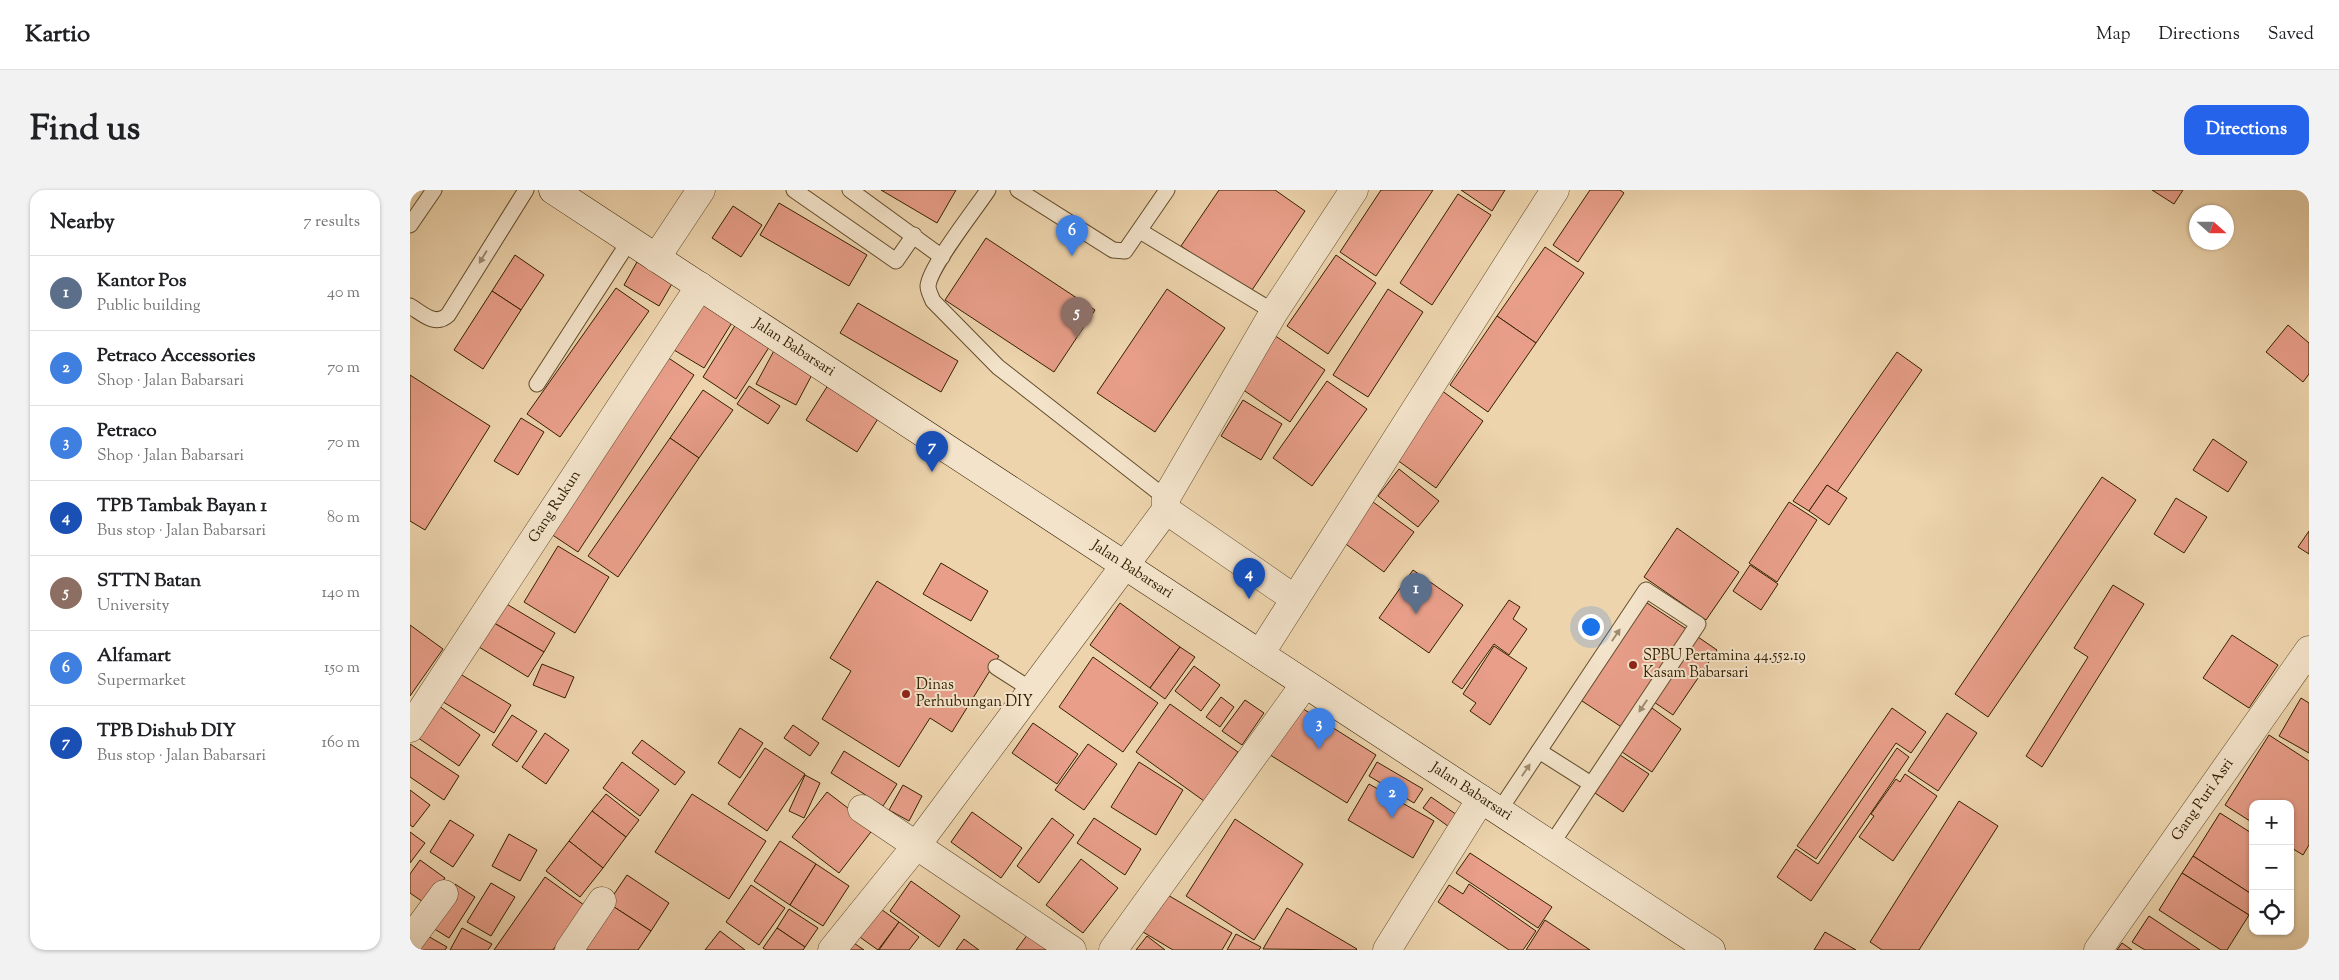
<!DOCTYPE html>
<meta charset="utf-8">
<style>
body{margin:0;font-family:"Sorts Mill Goudy",serif;background:#f2f2f2;color:#202124}
.controls{position:absolute;right:15px;bottom:15px;display:grid;overflow:hidden;border-radius:10px;box-shadow:0 1px 4px #0004}
.controls button{width:45px;height:45px;display:grid;place-items:center;padding:0;border:0;border-bottom:1px solid #e0e0e0;background:#fff;color:#202124;font:25px sans-serif}
.compass{position:absolute;left:1779px;top:15px;width:45px;height:45px;border-radius:50%;background:#fff;box-shadow:0 1px 4px #0004;rotate:111deg}
.you{position:absolute;left:1180px;top:436px;width:18px;height:18px;margin:-12px;border:4px solid #fff;border-radius:50%;background:#1a73e8;box-shadow:0 0 0 8px #1a73e833}
.badge{display:grid;place-items:center;width:32px;height:32px;border-radius:50%;background:#2563eb;color:#fff;font-size:16px;font-weight:700}
.pin{position:absolute;translate:-50% -41px;filter:drop-shadow(0 1px 2px #0008)}
.pin::after{content:'';position:absolute;top:26px;width:18px;height:15px;background:inherit;clip-path:polygon(0 0,100% 0,50% 100%)}
.list{margin:0;padding:0;list-style:none}
h2{display:flex;justify-content:space-between;align-items:center;height:65px;margin:0;padding:0 20px;font-size:21px}
h2 small{font-size:16px;font-weight:400;color:#757577}
.list li{display:grid;grid-template-columns:32px 1fr auto;gap:15px;align-items:center;box-sizing:border-box;height:75px;padding:0 20px;border-top:1px solid #e0e0e0}
.list b{display:block;font-size:19px;white-space:nowrap}
.list p{margin:0;font-size:16px;white-space:nowrap;color:#757577}
.list em{font-size:16px;font-style:normal;color:#757577}
.icon{flex:none;width:28px;height:28px;fill:none;stroke:currentColor;stroke-width:2;stroke-linecap:round;stroke-linejoin:round}
.map{position:relative;flex:none;width:1899px;height:760px;overflow:hidden;border-radius:15px}
header{display:flex;align-items:center;gap:30px;box-sizing:border-box;height:70px;padding:0 25px;background:#fff;border-bottom:1px solid #e0e0e0}
header strong{font-size:24px}
nav{display:flex;gap:28px;margin-inline-start:auto;font-size:18px}
.intro{display:flex;align-items:center;justify-content:space-between;box-sizing:border-box;height:120px;padding:0 30px}
h1{margin:0;font-size:35px}
.button{padding:12px 22px;border-radius:15px;background:#2563eb;color:#fff;font-size:18px;font-weight:700}
main{display:flex;gap:30px;padding:0 30px}
aside{flex:1;background:#fff;border-radius:15px;box-shadow:0 1px 4px #0004}
.map>svg:first-child{display:block}
.building{fill:#e89e89;stroke:#352000}
.lines{fill:none;stroke-linecap:round;stroke-linejoin:round}
.lane-casing{stroke:#634d2b;stroke-width:17}
.street-casing{stroke:#634d2b;stroke-width:29}
.secondary-casing{stroke:#352000;stroke-width:29}
.lane{stroke:#f3e3ca;stroke-width:15}
.street{stroke:#f3e3ca;stroke-width:28}
.secondary{stroke:#f3e3ca;stroke-width:28}
.oneway{fill:#9e8b6f}
.poi-dot{fill:#8f2418;stroke:#f3e3ca;stroke-width:2}
.labels{text-anchor:middle;dominant-baseline:central;stroke-width:4;stroke-linejoin:round;paint-order:stroke}
.street-label{font-size:15px;fill:#352000;stroke:#f3e3ca}
.poi-label{font-size:15px;fill:#352000;stroke:#f3e3ca;text-anchor:start}
</style>
<header>
<strong>Kartio</strong>
<nav><a>Map</a><a>Directions</a><a>Saved</a></nav>
</header>
<div class="intro"><h1>Find us</h1><a class="button">Directions</a></div>
<main>
<aside>
<h2>Nearby<small>7 results</small></h2>
<ul class="list">
<li><span class="badge" style="background:#5c6f8a">1</span><div><b>Kantor Pos</b><p>Public building</p></div><em>40 m</em></li>
<li><span class="badge" style="background:#3f7fe0">2</span><div><b>Petraco Accessories</b><p>Shop · Jalan Babarsari</p></div><em>70 m</em></li>
<li><span class="badge" style="background:#3f7fe0">3</span><div><b>Petraco</b><p>Shop · Jalan Babarsari</p></div><em>70 m</em></li>
<li><span class="badge" style="background:#1a4fb4">4</span><div><b>TPB Tambak Bayan 1</b><p>Bus stop · Jalan Babarsari</p></div><em>80 m</em></li>
<li><span class="badge" style="background:#8d6e63">5</span><div><b>STTN Batan</b><p>University</p></div><em>140 m</em></li>
<li><span class="badge" style="background:#3f7fe0">6</span><div><b>Alfamart</b><p>Supermarket</p></div><em>150 m</em></li>
<li><span class="badge" style="background:#1a4fb4">7</span><div><b>TPB Dishub DIY</b><p>Bus stop · Jalan Babarsari</p></div><em>160 m</em></li>
</ul>
</aside>
<div class="map">
<svg width="1899" height="760" viewBox="0 0 1899 760">
<rect width="100%" height="100%" fill="#edd4ad"/>
<filter id="stains"><feTurbulence type="fractalNoise" baseFrequency=".004" numOctaves="4"/><feColorMatrix values="0 0 0 0 .2 0 0 0 0 .09 0 0 0 0 .02 0 0 0 .5 -.17"/></filter>
<radialGradient id="worn" r=".72"><stop offset=".6" stop-color="#630" stop-opacity="0"/><stop offset="1" stop-color="#630" stop-opacity=".3"/></radialGradient>
<!-- building -->
<g class="building">
<path d="M471 0H546L527 33Z"/>
<path d="M809 0H865L895 21 840 103 771 56Z"/>
<path d="M971 0H1023L966 86 930 62Z"/>
<path d="M1051 0H1095L1082 21Z"/>
<path d="M1180 0H1210L1214 3 1168 72 1143 55Z"/>
<path d="M1742 0H1773L1764 14Z"/>
<path d="M1048 4 1081 25 1022 115 990 93Z"/>
<path d="M369 13 457 65 439 96 350 45Z"/>
<path d="M323 16 352 35 331 67 302 48Z"/>
<path d="M576 48 685 120 644 182 535 110Z"/>
<path d="M1135 57 1174 83 1126 153 1087 126Z"/>
<path d="M105 65 134 85 111 120 82 101Z"/>
<path d="M926 65 966 93 918 164 877 136Z"/>
<path d="M227 72 263 92 249 116 214 95Z"/>
<path d="M206 98 239 121 150 247 117 224Z"/>
<path d="M757 99 815 138 745 242 687 203Z"/>
<path d="M978 99 1013 122 958 207 923 185Z"/>
<path d="M82 101 111 120 73 179 44 160Z"/>
<path d="M292 113 323 131 294 178 264 160Z"/>
<path d="M448 113 548 171 531 202 430 143Z"/>
<path d="M331 126 365 148 326 209 293 187Z"/>
<path d="M1087 126 1126 153 1078 222 1040 195Z"/>
<path d="M1878 135 1899 153V184L1893 192 1856 162Z"/>
<path d="M864 145 915 180 880 232 829 197Z"/>
<path d="M366 157 405 179 386 215 346 194Z"/>
<path d="M1487 162 1512 180 1427 302 1417 295 1399 321 1383 311Z"/>
<path d="M254 165 284 185 168 362 138 342Z"/>
<path d="M0 185 80 236 15 340 0 331Z"/>
<path d="M917 191 957 219 902 296 863 268Z"/>
<path d="M420 192 471 224 447 262 396 230Z"/>
<path d="M339 196 370 216 358 234 327 214Z"/>
<path d="M293 200 323 220 289 268 260 248Z"/>
<path d="M1031 200 1073 231 1026 298 983 267Z"/>
<path d="M833 210 872 234 851 270 811 246Z"/>
<path d="M111 228 134 242 108 285 84 271Z"/>
<path d="M260 248 289 268 208 387 178 366Z"/>
<path d="M1803 249 1837 272 1818 302 1783 280Z"/>
<path d="M989 279 1029 311 1008 337 968 306Z"/>
<path d="M1692 287 1726 310 1578 527 1545 504Z"/>
<path d="M1417 295 1437 308 1419 335 1399 321Z"/>
<path d="M1766 308 1797 327 1774 363 1744 344Z"/>
<path d="M963 312 1004 342 974 382 933 352Z"/>
<path d="M1379 312 1407 330 1367 392 1339 373Z"/>
<path d="M1267 338 1329 382 1296 430 1234 387Z"/>
<path d="M1899 341V364L1888 357Z"/>
<path d="M148 356 199 387 165 443 114 412Z"/>
<path d="M531 373 578 401 561 431 513 404Z"/>
<path d="M1340 375 1368 394 1351 420 1323 401Z"/>
<path d="M1003 380 1053 415 1019 463 969 428Z"/>
<path d="M467 391 589 466 542 542 520 528 489 577 412 529 441 481 420 468Z"/>
<path d="M1703 395 1734 414 1632 577 1616 566 1678 467 1664 458Z"/>
<path d="M1099 410 1110 417 1103 429 1117 439 1099 465 1084 454 1052 499 1042 492Z"/>
<path d="M1234 411 1278 440 1213 538 1169 509Z"/>
<path d="M95 413 145 443 134 462 84 433Z"/>
<path d="M710 413 770 457 740 498 680 455Z"/>
<path d="M84 433 134 462 118 487 69 457Z"/>
<path d="M0 435 33 459 0 506Z"/>
<path d="M1822 445 1868 475 1839 518 1793 488Z"/>
<path d="M1288 447 1307 460 1263 525 1244 512Z"/>
<path d="M1084 456 1117 478 1080 535 1060 521 1066 513 1053 504Z"/>
<path d="M770 457 785 467 755 509 740 498Z"/>
<path d="M683 467 748 513 713 562 649 517Z"/>
<path d="M132 474 164 487 155 508 123 495Z"/>
<path d="M784 476 810 495 791 521 765 501Z"/>
<path d="M47 482 101 515 84 543 30 510Z"/>
<path d="M811 507 824 517 810 537 796 527Z"/>
<path d="M1891 508 1899 513V563L1869 546Z"/>
<path d="M835 510 854 523 832 555 812 541Z"/>
<path d="M22 511 70 545 49 576 1 543Z"/>
<path d="M760 514 828 562 794 611 726 562Z"/>
<path d="M887 515 966 565 937 613 857 563Z"/>
<path d="M1242 518 1271 539 1242 582 1212 562Z"/>
<path d="M1482 518 1516 542 1501 563 1486 553 1406 669 1387 656Z"/>
<path d="M1537 523 1567 543 1528 601 1498 581Z"/>
<path d="M102 525 127 541 107 572 82 555Z"/>
<path d="M623 533 668 564 647 594 602 563Z"/>
<path d="M383 535 409 553 400 566 374 548Z"/>
<path d="M330 538 353 553 330 588 308 573Z"/>
<path d="M135 543 159 560 136 594 112 577Z"/>
<path d="M1859 545 1899 571V655L1893 665 1880 657V614H1843V633L1815 615Z"/>
<path d="M232 550 275 582 265 595 222 563Z"/>
<path d="M0 554 49 586 34 610 0 587Z"/>
<path d="M678 554 707 574 674 620 645 600Z"/>
<path d="M355 558 395 584 357 641 318 614Z"/>
<path d="M1487 558 1499 567 1401 711 1367 687 1386 659 1408 674Z"/>
<path d="M434 561 487 594 473 616 421 583Z"/>
<path d="M1210 565 1239 584 1213 622 1185 603Z"/>
<path d="M212 572 249 600 230 626 193 598Z"/>
<path d="M729 572 773 600 746 645 701 617Z"/>
<path d="M967 572 1013 599 1004 613 959 586Z"/>
<path d="M1495 584 1527 606 1483 671 1449 647 1464 626 1461 624 1486 589 1490 592Z"/>
<path d="M395 585 410 593 394 628 379 621Z"/>
<path d="M959 594 1024 631 1003 668 938 630Z"/>
<path d="M493 595 512 606 499 631 479 620Z"/>
<path d="M0 600 20 615 3 637 0 635Z"/>
<path d="M417 602 464 638 429 683 382 647Z"/>
<path d="M196 604 229 630 216 647 182 621Z"/>
<path d="M282 604 356 651 319 709 245 662Z"/>
<path d="M1021 607 1050 627 1042 639 1013 618Z"/>
<path d="M1549 611 1588 636 1509 760H1472L1460 752Z"/>
<path d="M182 621 216 647 193 678 159 651Z"/>
<path d="M562 622 612 658 591 688 541 652Z"/>
<path d="M1810 623 1843 644V705L1783 666Z"/>
<path d="M642 628 664 645 629 693 607 676Z"/>
<path d="M684 628 731 659 715 685 667 653Z"/>
<path d="M825 629 893 674 844 750 776 706Z"/>
<path d="M40 630 64 645 43 677 20 662Z"/>
<path d="M0 642 15 653 0 673Z"/>
<path d="M99 644 127 660 110 691 82 676Z"/>
<path d="M159 651 193 678 170 707 136 681Z"/>
<path d="M370 651 406 674 380 715 344 691Z"/>
<path d="M1060 663 1142 717 1128 738 1046 683Z"/>
<path d="M1783 666 1843 705V720L1839 725 1772 683Z"/>
<path d="M671 669 708 698 673 743 636 715Z"/>
<path d="M10 670 35 688 16 714 0 703V684Z"/>
<path d="M406 674 439 696 413 736 380 715Z"/>
<path d="M1772 683 1839 725 1817 760H1811L1749 720Z"/>
<path d="M217 685 259 713 241 741 198 713Z"/>
<path d="M135 687 174 715 143 760H84Z"/>
<path d="M501 691 550 726 529 757 480 721Z"/>
<path d="M81 693 105 707 81 746 57 732Z"/>
<path d="M45 694 65 707 39 748 18 735Z"/>
<path d="M1059 694 1126 741 1113 760H1099L1028 712 1039 695 1053 704Z"/>
<path d="M341 695 375 718 349 755 316 732Z"/>
<path d="M751 701 822 743 812 760H763L728 739Z"/>
<path d="M198 713 241 741 228 760H166Z"/>
<path d="M468 717 489 732 468 760 447 745Z"/>
<path d="M877 718 947 759 946 760 853 759Z"/>
<path d="M379 719 408 738 395 757 367 738Z"/>
<path d="M1739 726 1790 760H1735L1722 752Z"/>
<path d="M1135 730 1180 760H1116Z"/>
<path d="M489 732 509 747 499 760H469Z"/>
<path d="M52 738 82 754 78 760H40Z"/>
<path d="M367 738 395 757 393 760H356L353 758Z"/>
<path d="M310 741 335 760H295Z"/>
<path d="M1415 742 1446 760H1404Z"/>
<path d="M618 744 637 758 635 760H606Z"/>
<path d="M826 744 851 757 849 760H817Z"/>
<path d="M16 745 37 757 35 760H7Z"/>
<path d="M737 746 755 760H726Z"/>
<path d="M438 749 454 760H431Z"/>
<path d="M554 749 569 760H546Z"/>
<path d="M1712 753 1722 760H1707Z"/>
</g>
<g class="lines">
<!-- lane casing -->
<g class="lane-casing">
<g id="lane">
<path d="M384 0 486 71 504 45"/>
<path d="M440 0 532 67"/>
<path d="M578 0C565 20 520 76 518 96 518 101 521 106 523 111L588 177 756 308"/>
<path d="M608 0 703 60 715 61 757 0"/>
<path d="M0 35 24 0"/>
<path d="M730 41 864 122"/>
<path d="M0 116C12 123 25 137 38 125L116 0"/>
<path d="M127 194 220 50"/>
<path d="M586 477 622 500"/>
<path d="M1129 561 1181 594"/>
<path d="M1089 621 1236 400 1288 434 1141 655"/>
</g>
</g>
<!-- street casing -->
<g class="street-casing">
<g id="street">
<path d="M246 68 291 0"/>
<path d="M756 320 885 409"/>
<path d="M850 464 1145 0"/>
<path d="M0 538 290 96"/>
<path d="M452 619 662 760"/>
<path d="M0 750 34 704"/>
<path d="M159 760 192 711"/>
<path d="M422 760 506 656 756 320V308L864 122 944 0"/>
<path d="M703 760 895 494"/>
<path d="M977 760 1071 609"/>
<path d="M1688 760 1899 460"/>
</g>
</g>
<!-- secondary casing -->
<g class="secondary-casing">
<path id="secondary" d="M143 0 1301 760"/>
</g>
<!-- lane -->
<use href="#lane" class="lane"/>
<!-- street -->
<use href="#street" class="street"/>
<!-- secondary -->
<use href="#secondary" class="secondary"/>
</g>
<!-- one-way arrows -->
<defs><path id="oneway-solid" d="M-6-.8H1V-3.2L6.5 0L1 3.2V.8H-6Z" transform="scale(1.25)"/></defs>
<g class="oneway">
<use href="#oneway-solid" transform="translate(73 67) rotate(121)"/>
<use href="#oneway-solid" transform="translate(1206 445) rotate(-56)"/>
<use href="#oneway-solid" transform="translate(1233 516) rotate(124)"/>
<use href="#oneway-solid" transform="translate(1116 580) rotate(-56)"/>
</g>
<!-- markers -->
<g class="poi-dot">
<circle cx="1223" cy="475" r="5"/>
<circle cx="496" cy="504" r="5"/>
</g>
<g class="labels">
<!-- street labels -->
<g class="street-label">
<text transform="translate(384 158) rotate(33)">Jalan Babarsari</text>
<text transform="translate(145 317) rotate(-57)">Gang Rukun</text>
<text transform="translate(722 380) rotate(33)">Jalan Babarsari</text>
<text transform="translate(1061 602) rotate(33)">Jalan Babarsari</text>
<text transform="translate(1793 610) rotate(-55)">Gang Puri Asri</text>
</g>
<!-- poi labels -->
<g class="poi-label">
<text x="1233" y="466">SPBU Pertamina 44.552.19<tspan x="1233" dy="17">Kasam Babarsari</tspan></text>
<text x="506" y="495">Dinas<tspan x="506" dy="17">Perhubungan DIY</tspan></text>
</g>
</g>
<rect width="100%" height="100%" filter="url(#stains)"/>
<rect width="100%" height="100%" fill="url(#worn)"/>
</svg>
<div class="controls">
<button>+</button>
<button>−</button>
<button><svg class="icon" aria-label="locate" viewBox="0 0 24 24"><circle cx="12" cy="12" r="6"/><path d="M12 2v4M12 18v4M2 12h4M18 12h4"/></svg></button>
</div>
<svg class="compass" viewBox="-18 -18 36 36"><path d="M0-13l5 13h-10z" fill="#e53935"/><path d="M0 13l5-13h-10z" fill="#757577"/></svg>
<div class="you"></div>
<div class="pin badge" style="left:1006px;top:424px;background:#5c6f8a">1</div>
<div class="pin badge" style="left:982px;top:628px;background:#3f7fe0">2</div>
<div class="pin badge" style="left:909px;top:559px;background:#3f7fe0">3</div>
<div class="pin badge" style="left:839px;top:409px;background:#1a4fb4">4</div>
<div class="pin badge" style="left:667px;top:148px;background:#8d6e63">5</div>
<div class="pin badge" style="left:662px;top:66px;background:#3f7fe0">6</div>
<div class="pin badge" style="left:522px;top:282px;background:#1a4fb4">7</div>
</div>
</main>
